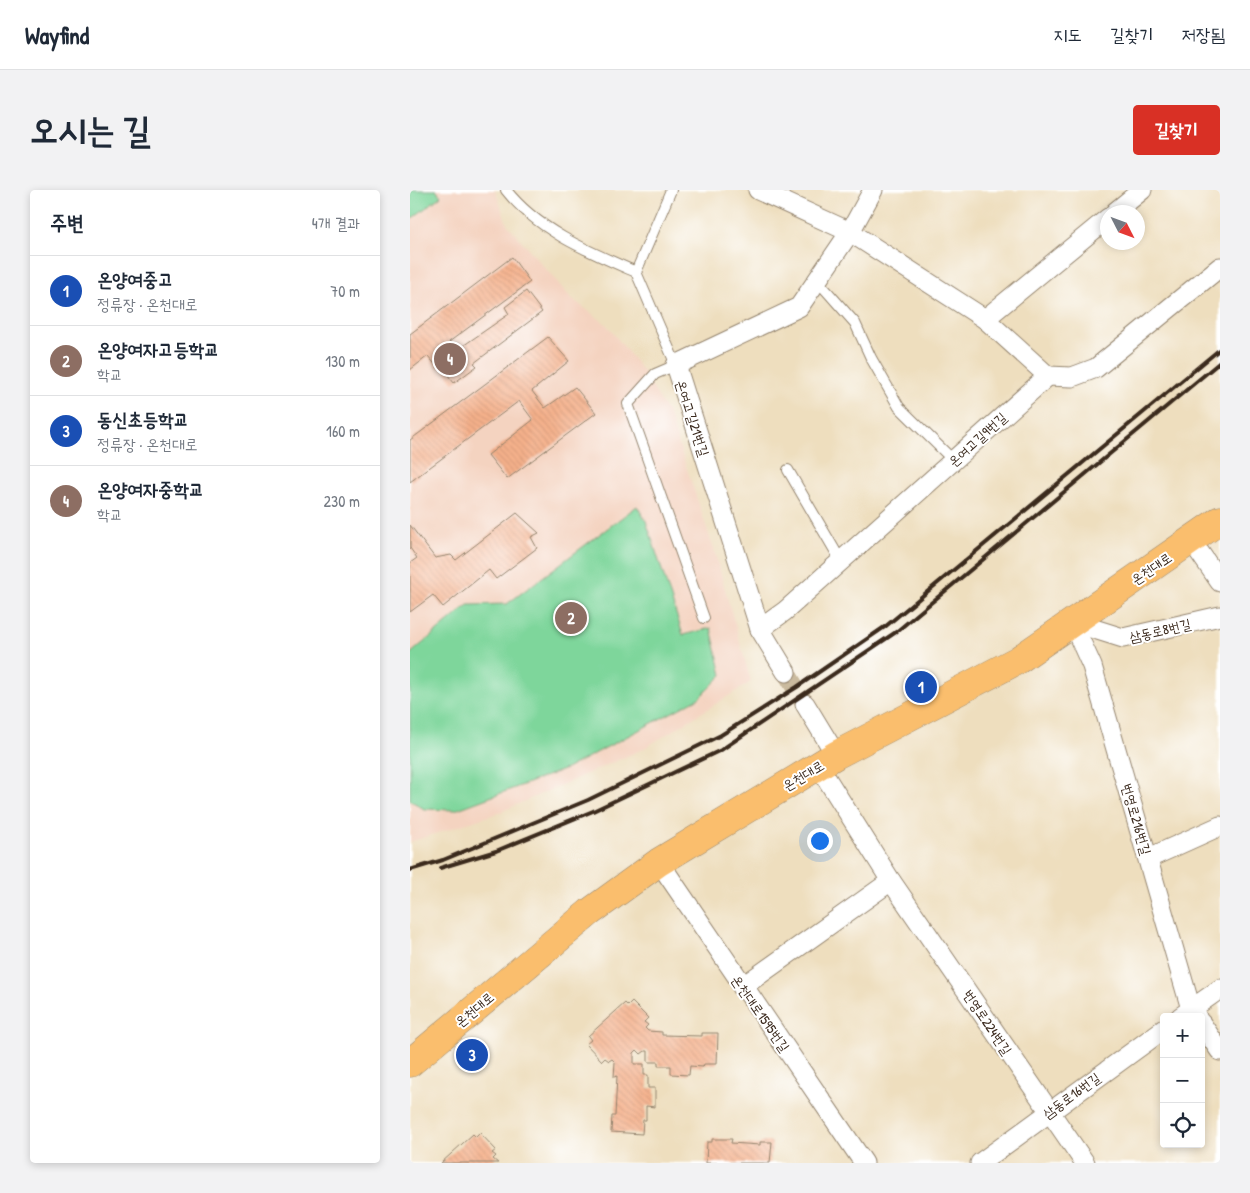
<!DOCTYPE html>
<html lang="ko">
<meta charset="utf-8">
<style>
body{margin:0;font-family:"Patrick Hand","Poor Story",sans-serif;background:#f2f2f3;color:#1f2937}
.controls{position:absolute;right:15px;bottom:15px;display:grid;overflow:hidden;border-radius:5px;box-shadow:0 2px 8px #0003}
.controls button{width:45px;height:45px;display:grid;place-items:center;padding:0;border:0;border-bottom:1px solid #e0e1e3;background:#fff;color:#1f2937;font:25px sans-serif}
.compass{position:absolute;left:690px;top:15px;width:45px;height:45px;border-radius:50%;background:#fff;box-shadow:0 2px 8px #0003;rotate:132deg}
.you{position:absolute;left:409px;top:650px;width:18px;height:18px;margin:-12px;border:4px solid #fff;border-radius:50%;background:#1a73e8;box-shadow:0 0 0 8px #1a73e833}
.badge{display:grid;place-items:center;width:32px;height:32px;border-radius:50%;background:#d93025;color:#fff;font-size:16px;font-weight:700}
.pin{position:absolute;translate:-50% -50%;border:2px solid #fff;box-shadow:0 1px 5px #0006}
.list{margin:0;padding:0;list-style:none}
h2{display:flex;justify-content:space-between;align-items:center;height:65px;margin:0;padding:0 20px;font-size:21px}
h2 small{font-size:16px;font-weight:400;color:#747a83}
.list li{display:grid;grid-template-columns:32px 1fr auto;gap:15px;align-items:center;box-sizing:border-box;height:70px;padding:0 20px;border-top:1px solid #e0e1e3}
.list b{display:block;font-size:19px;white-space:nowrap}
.list p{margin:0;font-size:16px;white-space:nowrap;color:#747a83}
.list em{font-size:16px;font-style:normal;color:#747a83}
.icon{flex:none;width:28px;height:28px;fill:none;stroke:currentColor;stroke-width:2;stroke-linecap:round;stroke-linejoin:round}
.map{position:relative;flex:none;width:810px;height:973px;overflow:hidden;border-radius:5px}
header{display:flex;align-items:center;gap:30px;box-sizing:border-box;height:70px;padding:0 25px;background:#fff;border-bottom:1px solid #e0e1e3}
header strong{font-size:24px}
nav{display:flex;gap:28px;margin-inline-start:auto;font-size:18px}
.intro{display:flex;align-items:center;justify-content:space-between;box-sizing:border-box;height:120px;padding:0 30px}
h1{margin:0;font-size:35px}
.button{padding:12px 22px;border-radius:5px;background:#d93025;color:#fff;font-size:18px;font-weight:700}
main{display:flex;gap:30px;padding:0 30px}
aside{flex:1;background:#fff;border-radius:5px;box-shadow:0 2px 8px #0003}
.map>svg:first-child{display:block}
.built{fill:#f4d3c0}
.park{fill:#7ed69b;stroke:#5c805c}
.building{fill:url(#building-back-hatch)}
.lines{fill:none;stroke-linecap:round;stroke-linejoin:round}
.street-tunnel{stroke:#caba9e;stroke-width:19;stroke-dasharray:19 9;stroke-linecap:butt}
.lane-casing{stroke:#94846e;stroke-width:12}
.street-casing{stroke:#94846e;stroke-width:21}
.primary-casing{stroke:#94846e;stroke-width:29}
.lane{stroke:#fff;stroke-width:10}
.street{stroke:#fff;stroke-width:19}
.primary{stroke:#fabe6d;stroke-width:28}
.rail{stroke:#3b2a1e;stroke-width:4}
.labels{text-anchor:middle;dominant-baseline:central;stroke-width:4;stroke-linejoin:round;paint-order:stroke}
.street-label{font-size:14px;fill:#3b2a1e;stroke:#fff}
</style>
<header>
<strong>Wayfind</strong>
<nav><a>지도</a><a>길찾기</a><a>저장됨</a></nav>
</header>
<div class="intro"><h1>오시는 길</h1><a class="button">길찾기</a></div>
<main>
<aside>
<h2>주변<small>4개 결과</small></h2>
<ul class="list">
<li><span class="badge" style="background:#1a4fb4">1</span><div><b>온양여중고</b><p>정류장 · 온천대로</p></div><em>70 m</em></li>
<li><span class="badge" style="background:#8d6e63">2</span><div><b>온양여자고등학교</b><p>학교</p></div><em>130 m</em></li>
<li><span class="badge" style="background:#1a4fb4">3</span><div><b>동신초등학교</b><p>정류장 · 온천대로</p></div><em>160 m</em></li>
<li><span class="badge" style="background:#8d6e63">4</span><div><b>온양여자중학교</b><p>학교</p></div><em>230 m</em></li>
</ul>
</aside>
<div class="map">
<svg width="810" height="973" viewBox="0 0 810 973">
<defs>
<pattern id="building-back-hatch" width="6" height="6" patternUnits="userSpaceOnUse" patternTransform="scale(1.25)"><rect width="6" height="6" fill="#f5b18b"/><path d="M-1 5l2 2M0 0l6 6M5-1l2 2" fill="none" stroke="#d39878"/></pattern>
</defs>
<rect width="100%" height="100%" fill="#fff"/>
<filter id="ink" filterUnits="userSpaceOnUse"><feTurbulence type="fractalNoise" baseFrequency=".02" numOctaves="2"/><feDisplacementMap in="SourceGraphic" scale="10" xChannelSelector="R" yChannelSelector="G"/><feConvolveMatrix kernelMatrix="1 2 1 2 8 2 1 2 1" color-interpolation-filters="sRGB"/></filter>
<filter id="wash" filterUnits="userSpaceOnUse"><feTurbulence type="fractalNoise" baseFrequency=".0096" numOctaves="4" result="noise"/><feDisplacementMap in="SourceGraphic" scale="20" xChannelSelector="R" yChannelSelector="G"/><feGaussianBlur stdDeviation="1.12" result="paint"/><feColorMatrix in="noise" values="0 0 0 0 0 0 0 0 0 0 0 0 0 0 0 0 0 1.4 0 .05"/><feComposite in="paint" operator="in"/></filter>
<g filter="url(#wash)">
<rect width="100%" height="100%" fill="#eedebe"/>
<!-- built -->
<path class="built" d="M0 0H85L97 34 161 108 196 134 232 180 259 225 305 363 341 492 233 559 88 623 0 652Z"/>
<!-- park -->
<g class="park">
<path d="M0 0H26L31 6 0 30Z"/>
<path d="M227 316 236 331 273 445 301 438 312 485 289 508 156 579 45 620 14 619 0 610V464L58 415 97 414Z"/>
</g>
<g id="blocks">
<!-- building -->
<g class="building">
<path d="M102 67 120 92 39 152 43 156 38 161 43 168 28 178 18 166 0 180V144Z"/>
<path d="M116 101 132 122 64 173 67 176 44 193 34 180 52 167 47 160 99 124 95 117Z"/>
<path d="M138 147 159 171 122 201 135 218 165 197 186 223 97 289 78 265 123 230 109 211 0 292V250Z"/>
<path d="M107 323 129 343 121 347 127 358 86 389 79 380 33 417 23 405 0 422V373L7 368 0 358V335L25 368 41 365 46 370Z"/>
<path d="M222 812 238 828 234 832 238 835 235 838 238 841 252 842V845L292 846V843H308L307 874H294L293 877 280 876 279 885 261 884V876H248V872H238V861H235L231 864 227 860 224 863V874H234V885H238V898H245V917L236 916V930H233L232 944 201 942 202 926H205L207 886 204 887 205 872 202 869 199 871 195 868 192 871 176 854 181 850 178 846 215 813 218 816Z"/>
<path d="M70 943 86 960 82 963 86 966 83 969 88 973H31L63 944 66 947Z"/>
<path d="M302 949H322L321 953 350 955V952H362L360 973H296L297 952H302Z"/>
</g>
</g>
</g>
<g filter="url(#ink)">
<use href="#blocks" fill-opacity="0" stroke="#94846e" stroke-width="1"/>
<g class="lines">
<!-- street-tunnel -->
<path class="street-tunnel" d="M376 482 395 514"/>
<!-- lane casing -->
<g class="lane-casing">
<g id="lane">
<path d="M96 0C128 41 180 62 226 82"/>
<path d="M261 0 226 82 266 175 245 184 218 214 294 428"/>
<path d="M407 90 445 133 461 168 489 217 543 270"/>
<path d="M378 280 431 371"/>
</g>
</g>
<!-- street casing -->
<g class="street-casing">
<g id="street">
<path d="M348 0 440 42 575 129"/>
<path d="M705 22 732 0"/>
<path d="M638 186 662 187 686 178 810 77"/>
<path d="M781 350 810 392"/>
<path d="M662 432 682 476 781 819 787 827"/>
<path d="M662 432 713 448 810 426"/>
<path d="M350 439 375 421 638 186 575 129 698 28"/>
<path d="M376 482 350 439 266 175 389 117 440 42 463 0"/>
<path d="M395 514 426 565"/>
<path d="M408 575 481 691 675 973"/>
<path d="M739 668 810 636"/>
<path d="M249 672 454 973"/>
<path d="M332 797 481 691"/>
<path d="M770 827 810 799"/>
<path d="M791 833 810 861"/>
<path d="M570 973 754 839"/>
</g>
</g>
<!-- primary casing -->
<g class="primary-casing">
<path id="primary" d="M0 873 180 722 249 672 426 565 608 470 810 330"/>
</g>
<!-- lane -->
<use href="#lane" class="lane"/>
<!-- street -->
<use href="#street" class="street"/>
<!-- primary -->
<use href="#primary" class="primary"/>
<!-- rail -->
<g class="rail">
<path d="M30 678 86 661 183 621 311 560 486 442 810 172"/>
<path d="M0 680 33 670 178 610 311 545 387 497 476 436 810 159"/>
</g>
</g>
</g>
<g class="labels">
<!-- street labels -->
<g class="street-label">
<text transform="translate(283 228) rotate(72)">온여고길21번길</text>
<text transform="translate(567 249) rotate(-42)">온여고길9번길</text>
<text transform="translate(741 378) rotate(-34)">온천대로</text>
<text transform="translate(750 440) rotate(-13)">삼동로8번길</text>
<text transform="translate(393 585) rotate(-31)">온천대로</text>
<text transform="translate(727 629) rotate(74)">번영로216번길</text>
<text transform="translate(64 819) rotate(-40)">온천대로</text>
<text transform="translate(351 823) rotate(55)">온천대로1595번길</text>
<text transform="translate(578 832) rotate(56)">번영로224번길</text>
<text transform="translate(661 905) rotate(-36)">삼동로16번길</text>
</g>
</g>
</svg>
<div class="controls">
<button>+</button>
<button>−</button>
<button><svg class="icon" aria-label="locate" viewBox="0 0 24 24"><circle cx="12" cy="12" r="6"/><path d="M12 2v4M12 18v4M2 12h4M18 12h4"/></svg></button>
</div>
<svg class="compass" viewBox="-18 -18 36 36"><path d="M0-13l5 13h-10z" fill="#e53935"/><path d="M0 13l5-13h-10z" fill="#747a83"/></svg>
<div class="you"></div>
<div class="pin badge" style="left:511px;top:497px;background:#1a4fb4">1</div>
<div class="pin badge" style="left:161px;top:428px;background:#8d6e63">2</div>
<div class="pin badge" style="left:62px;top:865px;background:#1a4fb4">3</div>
<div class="pin badge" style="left:40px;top:169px;background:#8d6e63">4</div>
</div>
</main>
